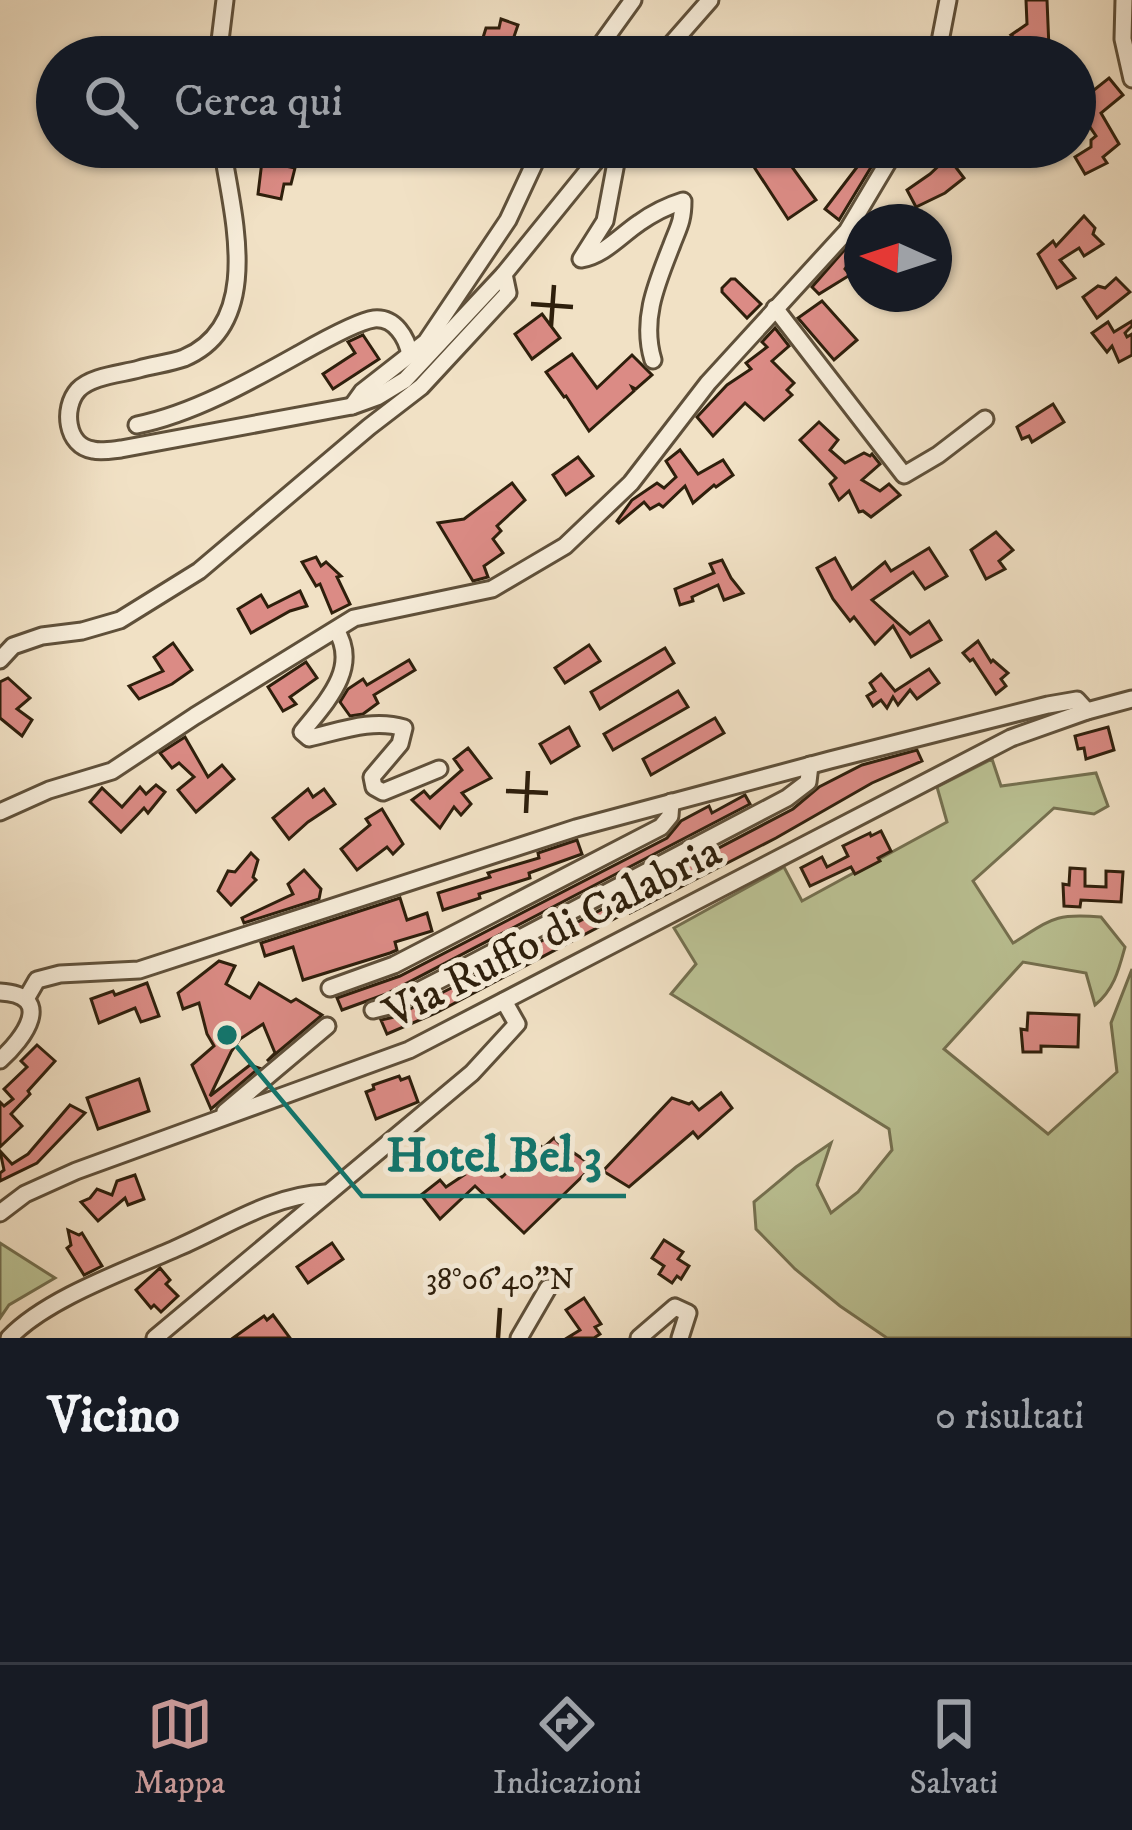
<!DOCTYPE html>
<html lang="it">
<meta charset="utf-8">
<style>
body{margin:0;font-family:"IM FELL DW Pica",serif;background:#242831;color:#f1f3f6}
.compass{position:absolute;left:844px;top:204px;width:108px;height:108px;border-radius:50%;background:#171b24;box-shadow:0 3px 9px #0004;rotate:273deg}
.list{margin:0;padding:0;list-style:none}
h2{display:flex;justify-content:space-between;align-items:center;height:156px;margin:0;padding:0 48px;font-size:51px}
h2 small{font-size:39px;font-weight:400;color:#9ea1a6}
.icon{flex:none;width:66px;height:66px;fill:none;stroke:currentColor;stroke-width:2;stroke-linecap:round;stroke-linejoin:round}
.map{position:relative;flex:none;width:1132px;height:1338px;overflow:hidden}
.search{position:absolute;background:#171b24;box-shadow:0 3px 9px #0004;left:36px;right:36px;top:36px;height:132px;display:flex;align-items:center;gap:30px;box-sizing:border-box;padding:0 42px;border-radius:66px;color:#9ea1a6;font-size:45px}
.sheet{height:324px;background:#171b24}
nav{display:flex;justify-content:space-around;align-items:center;box-sizing:border-box;height:168px;border-top:3px solid #363941;background:#171b24;font-size:33px;color:#9ea1a6}
nav a{display:grid;justify-items:center;gap:6px}
nav .on{color:#c59692}
.map>svg:first-child{display:block}
.green{fill:#bbc294;stroke:#747050;stroke-width:3}
.building{fill:#db8b85;stroke:#2e1f0c;stroke-width:3}
.lines{fill:none;stroke-linecap:round;stroke-linejoin:round}
.minor-casing{stroke:#5f503a;stroke-width:21}
.minor{stroke:#f6ecd9;stroke-width:15}
.ticks{fill:none;stroke:#2e1f0c;stroke-width:4.5}
.labels{text-anchor:middle;dominant-baseline:central;stroke-width:10;stroke-linejoin:round;paint-order:stroke}
.street-label{font-size:45px;fill:#2e1f0c;stroke:#f6ecd9}
.ticks-label{font-size:30px;text-anchor:middle;fill:#2e1f0c;stroke:#f6ecd9;stroke-width:10;stroke-linejoin:round;paint-order:stroke}
.leader{fill:none;stroke:#0f766e;stroke-width:4.5}
.callout-dot{fill:#0f766e;stroke:#f6ecd9;stroke-width:4.5}
.callout-label{font-size:48px;text-anchor:middle;font-weight:bold;fill:#0f766e;stroke:#f6ecd9;stroke-width:10;stroke-linejoin:round;paint-order:stroke}
</style>
<div class="map">
<svg width="1132" height="1338" viewBox="0 0 1132 1338">
<rect width="100%" height="100%" fill="#f1e1c5"/>
<filter id="stains"><feTurbulence type="fractalNoise" baseFrequency=".00167" numOctaves="4"/><feColorMatrix values="0 0 0 0 .2 0 0 0 0 .09 0 0 0 0 .02 0 0 0 .5 -.17"/></filter>
<radialGradient id="worn" r=".72"><stop offset=".6" stop-color="#630" stop-opacity="0"/><stop offset="1" stop-color="#630" stop-opacity=".3"/></radialGradient>
<!-- green -->
<g class="green">
<path d="M992 759 1001 786 1096 773 1108 806 1094 814 1054 808 973 881 1013 943C1052 919 1054 913 1101 917L1125 947C1119 969 1114 990 1095 1005L1086 973 1023 962 944 1049 1048 1134 1117 1072 1111 1023 1132 969V1338H887L840 1306 795 1269 756 1229 754 1202 796 1167 831 1143 817 1185 831 1213 858 1192 892 1150 889 1129 671 994 696 964 674 928 784 867 802 901 947 822 937 787Z"/>
<path d="M0 1243 55 1278 9 1305 0 1318Z"/>
</g>
<!-- building -->
<g class="building">
<path d="M1026 0H1047L1049 48 1038 57H1028L1022 45 1011 35 1027 24Z"/>
<path d="M501 19 518 25 507 57H477L486 28H499Z"/>
<path d="M1109 78 1123 95 1101 113 1119 144 1103 157 1107 163 1085 174 1075 157 1091 147V140L1096 136 1075 105Z"/>
<path d="M753 147H794L784 156 816 200 788 219 745 153Z"/>
<path d="M867 154 876 159 839 220 825 209Z"/>
<path d="M948 157 964 178 945 193 916 207 907 190 930 174Z"/>
<path d="M262 161 295 168 291 184H284L281 199 258 194Z"/>
<path d="M1084 216 1095 228 1093 234 1103 244 1084 256 1079 248 1060 260 1075 278 1057 288 1038 254 1053 241 1056 246Z"/>
<path d="M862 230V244L845 269 850 275 819 294 812 287Z"/>
<path d="M1116 278 1130 292 1097 318 1083 297 1098 286 1105 288Z"/>
<path d="M731 279H735L761 304 747 318 722 292V288Z"/>
<path d="M822 301 857 340 834 360 798 318Z"/>
<path d="M542 314 560 338 532 359 515 334Z"/>
<path d="M1132 321V326L1125 333 1127 337 1132 334V355L1119 362 1112 346 1107 352 1092 333 1108 322 1114 332Z"/>
<path d="M775 328 789 346 772 361 794 383 787 390 792 395 764 420 745 403 713 436 697 417 727 385 751 369 746 363 767 347 762 342Z"/>
<path d="M363 335 379 359 333 389 323 374 355 353 348 342Z"/>
<path d="M572 354 597 388 632 355 652 375 636 389 632 387 634 391 589 431 566 396 564 397 546 372Z"/>
<path d="M1053 404 1064 422 1032 442 1029 436 1022 439 1017 427Z"/>
<path d="M819 422 838 440 830 450 845 463 864 453 870 456 872 454 880 464 862 480 880 491 889 484 900 495 871 517 863 511 859 512 849 491 839 500 830 484 836 478 800 440Z"/>
<path d="M680 450 698 474 723 460 733 475 716 487 714 485 693 503 685 486 663 507 659 504 650 509 644 502 619 523 617 521 632 500 657 483 664 488 676 477 666 461Z"/>
<path d="M578 457 593 476 566 495 553 475Z"/>
<path d="M512 483 525 500 497 526 501 531 493 539 503 553 484 566 488 577 473 581 438 523 464 519Z"/>
<path d="M996 532 1013 550 999 561 1005 569 986 579 971 550Z"/>
<path d="M929 548 947 576 925 589 913 572 872 600 910 634 929 621 941 640 911 657 893 626 875 644 854 617 850 621 833 599 817 568 835 558 852 589 885 562 891 571Z"/>
<path d="M316 557 321 566 326 562 341 576 337 577 350 604 332 613 320 584 316 586 302 562Z"/>
<path d="M722 560 731 578 743 593 724 600 718 585 692 597 693 601 680 605 675 589 714 573 710 564Z"/>
<path d="M300 591 307 606 290 611 251 633 238 609 261 595 268 607Z"/>
<path d="M978 641 991 662 993 660 1008 673 1001 679 1006 686 996 694 973 659 970 661 963 653Z"/>
<path d="M173 643 192 670 172 684 139 699 129 686 163 671 154 657Z"/>
<path d="M589 645 600 661 565 683 555 668Z"/>
<path d="M665 648 674 663 600 709 591 692Z"/>
<path d="M409 660 415 670 374 695 378 703 363 714 350 716 340 702 348 689 363 679 367 685Z"/>
<path d="M306 662 317 678 290 697 296 704 283 711 268 687Z"/>
<path d="M929 669 939 683 917 699 910 690 898 705 893 697 887 708 881 700 873 706 867 696 875 691 870 683 881 674 895 691Z"/>
<path d="M8 678 30 698 17 709 32 720 22 736 0 718V682Z"/>
<path d="M678 691 688 707 613 750 604 734Z"/>
<path d="M715 718 724 733 651 775 643 759Z"/>
<path d="M569 727 579 746 551 763 540 744Z"/>
<path d="M1108 727 1114 750 1086 759 1084 748 1078 749 1075 736Z"/>
<path d="M185 737 208 777 222 765 234 779 196 812 178 790 194 777 179 763 172 768 160 753Z"/>
<path d="M468 748 491 778 462 793 471 804 461 815 454 807 440 828 412 800 424 791 430 798 462 770 454 759Z"/>
<path d="M917 750 922 761 872 783 776 838 630 913 629 911 436 1013 387 1034 381 1020 394 1017 469 979 793 809 819 787 862 765Z"/>
<path d="M156 785 165 792 148 813 144 808 121 832 90 802 102 788 122 807 140 787 146 794Z"/>
<path d="M308 789 313 797 324 789 335 804 308 822 289 839 273 818Z"/>
<path d="M745 795 750 804 386 994 342 1010 337 998 400 976 667 838 681 821 709 806 712 813Z"/>
<path d="M382 809 403 844 393 854 387 847 357 870 341 849 370 825 366 819Z"/>
<path d="M881 831 891 851 878 858 880 861 855 874 851 867 810 886 801 868 822 857 827 867 848 856 843 846 870 833 871 836Z"/>
<path d="M577 840 582 854 529 873 530 878 479 894 480 898 443 910 438 893 490 877 488 873 539 858 538 853Z"/>
<path d="M251 853 258 860 253 877 256 880 231 905 218 891 228 871 235 872Z"/>
<path d="M1070 868 1085 869V886L1106 887V871L1123 872 1121 902 1081 900 1080 907 1064 906 1063 884 1069 885Z"/>
<path d="M304 870 321 889 319 899 244 923 242 918 293 894 288 884Z"/>
<path d="M400 898 407 920 427 913 432 931 395 942 397 950 390 953 303 980 293 947 265 956 261 943Z"/>
<path d="M219 961 235 966 226 984 250 998 259 983 291 1002 296 999 322 1015 267 1061 275 1053 263 1024 240 1039 231 1052 210 1096 250 1065 259 1068 211 1109 192 1065 214 1046 207 1034 199 1003 183 1009 178 993Z"/>
<path d="M147 983 159 1016 141 1022 135 1008 99 1023 91 999 113 991 115 995Z"/>
<path d="M1028 1013 1079 1015 1078 1047 1041 1046V1052H1023L1021 1029 1027 1030Z"/>
<path d="M37 1045 55 1061 28 1091 30 1094 11 1114 22 1126 0 1147V1102L4 1106 13 1099 4 1089 27 1067 21 1061Z"/>
<path d="M399 1076 401 1080 409 1077 418 1102 376 1119 366 1092 374 1089 373 1085Z"/>
<path d="M139 1079 149 1111 98 1129 87 1098Z"/>
<path d="M721 1093 732 1108 698 1138 693 1132 629 1187 603 1171 672 1098 689 1104 692 1102 699 1110Z"/>
<path d="M70 1105 85 1113 37 1163 0 1181V1173L4 1170 0 1151 12 1164 28 1154Z"/>
<path d="M554 1138 569 1153 571 1151 593 1166 524 1233 475 1186 440 1219 421 1195 440 1180 446 1187 464 1175 461 1173 481 1155 502 1177 538 1144 543 1148Z"/>
<path d="M135 1175 144 1199 128 1205 125 1198 98 1221 81 1202 90 1198 97 1189 112 1195 117 1181Z"/>
<path d="M68 1230 79 1235 82 1233 102 1266 84 1275 67 1248 71 1245Z"/>
<path d="M664 1240 683 1252 678 1259 689 1266 681 1279 677 1276 672 1283 659 1274 664 1266 652 1258Z"/>
<path d="M332 1243 343 1259 308 1283 297 1267Z"/>
<path d="M160 1268 170 1280 166 1284 178 1296 161 1312 154 1305 151 1308 136 1290Z"/>
<path d="M584 1298 601 1324 595 1327 600 1334 594 1338H567L580 1330 566 1310Z"/>
<path d="M273 1315 290 1338H233L264 1316 267 1320Z"/>
</g>
<g class="lines">
<!-- minor casing -->
<g class="minor-casing">
<g id="minor">
<path d="M1124 0 1123 39 1132 79"/>
<path d="M218 57 225 0"/>
<path d="M592 57 633 0"/>
<path d="M660 57 710 0"/>
<path d="M937 57 948 0"/>
<path d="M222 147C232 213 265 324 184 358 170 363 153 365 139 369 121 374 91 376 78 390 62 408 66 446 93 450 101 452 112 450 121 449L352 406 377 397 405 380 504 274"/>
<path d="M613 147 618 152 605 221 581 259C603 256 621 235 639 223 653 213 667 206 683 201 683 222 678 228 671 247 656 285 641 320 653 360"/>
<path d="M775 308 904 475 938 455 985 419"/>
<path d="M352 406 362 392 426 342 508 220 542 147"/>
<path d="M137 425C192 414 249 382 299 354 315 345 357 321 374 319 395 317 407 338 410 355"/>
<path d="M336 630C360 668 326 702 302 732L309 738C340 731 373 718 404 728L400 744 372 777 374 787 383 792 439 769"/>
<path d="M0 660 13 646 42 636 82 631 120 620 199 571 369 427 421 387 508 293 504 274 607 147"/>
<path d="M0 812 49 790 112 771 195 716 354 618 492 589 565 546 631 483 708 383 847 231 897 147"/>
<path d="M330 988 394 965 661 827 670 816 671 802"/>
<path d="M0 992C56 995 24 1039 0 1060"/>
<path d="M26 999 37 980 60 974 139 970 576 828 830 760 1048 705 1077 700 1087 711"/>
<path d="M373 1010 389 1006 463 968 787 798 808 782 810 765"/>
<path d="M225 1112 327 1026"/>
<path d="M0 1213 25 1194 76 1171 409 1050 1011 738 1087 711 1132 699"/>
<path d="M9 1338C47 1298 128 1270 179 1247 225 1227 273 1195 325 1193"/>
<path d="M155 1338 472 1073 517 1024 504 1001"/>
<path d="M519 1338 548 1288"/>
<path d="M639 1338 675 1307 688 1313 680 1338"/>
</g>
</g>
<!-- minor -->
<use href="#minor" class="minor"/>
</g>
<!-- ticks -->
<path class="ticks" d="M531 304 573 307M551 326 554 285M506 791 548 793M526 813 528 771M498 1338 500 1308"/>
<g class="labels">
<!-- street labels -->
<g class="street-label">
<text transform="translate(553 933) rotate(-27)">Via Ruffo di Calabria</text>
</g>
</g>
<g class="ticks-label">
<text x="500" y="1289">38°06'40"N</text>
</g>
<!-- callouts -->
<path class="leader" d="M227 1035L362 1196H626"/>
<circle class="callout-dot" cx="227" cy="1035" r="12"/>
<g class="callout-label">
<text x="494" y="1171">Hotel Bel 3</text>
</g>
<rect width="100%" height="100%" filter="url(#stains)"/>
<rect width="100%" height="100%" fill="url(#worn)"/>
</svg>
<svg class="compass" viewBox="-18 -18 36 36"><path d="M0-13l5 13h-10z" fill="#e53935"/><path d="M0 13l5-13h-10z" fill="#9ea1a6"/></svg>
<div class="search"><svg class="icon" aria-label="search" viewBox="0 0 24 24"><circle cx="10" cy="10" r="6"/><path d="M15 15l6 6"/></svg>Cerca qui</div>
</div>
<section class="sheet">
<h2>Vicino<small>0 risultati</small></h2>
<ul class="list">
</ul>
</section>
<nav>
<a class="on"><svg class="icon" aria-label="map" viewBox="0 0 24 24"><path d="M3 6l6-2 6 2 6-2v14l-6 2-6-2-6 2zM9 4v14M15 6v14"/></svg>Mappa</a>
<a><svg class="icon" aria-label="directions" viewBox="0 0 24 24"><path d="M12 3l9 9-9 9-9-9zM9 14v-3h6M13 9l2 2-2 2"/></svg>Indicazioni</a>
<a><svg class="icon" aria-label="saved" viewBox="0 0 24 24"><path d="M7 4h10v16l-5-4-5 4z"/></svg>Salvati</a>
</nav>
